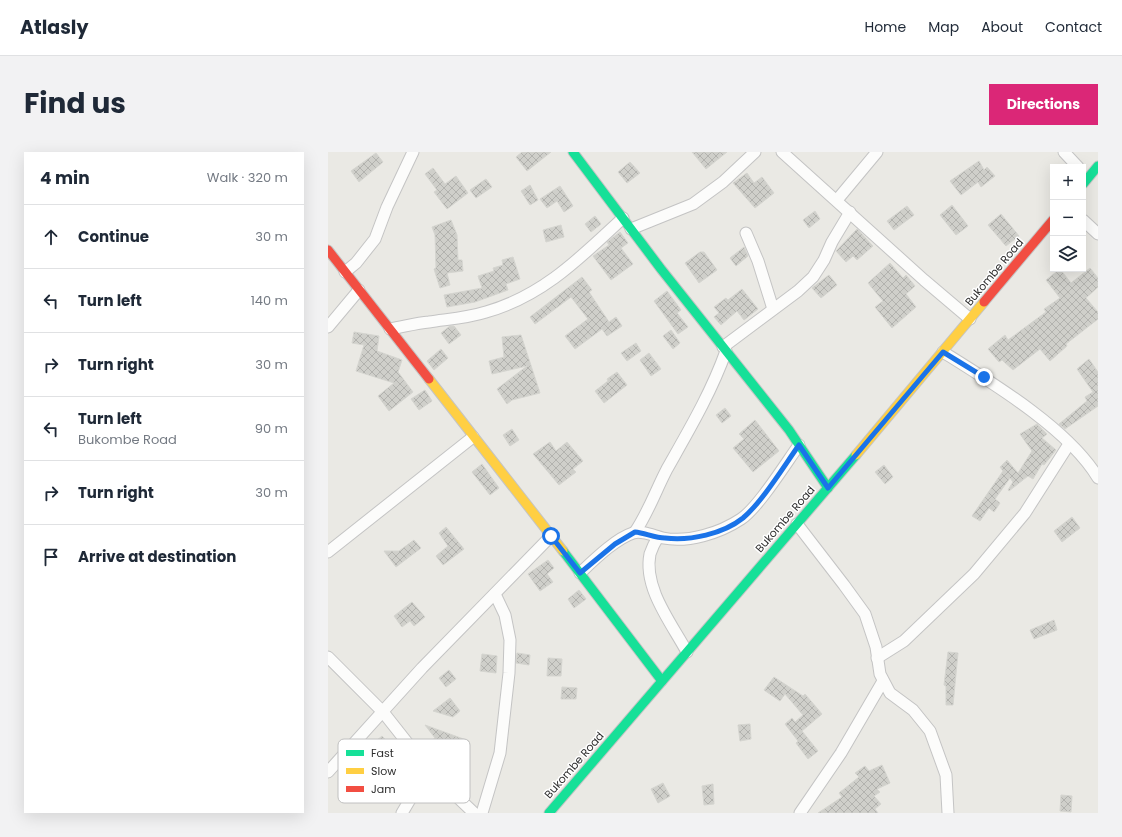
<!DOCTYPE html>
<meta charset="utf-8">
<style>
body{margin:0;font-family:Poppins,sans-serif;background:#f2f2f3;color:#1f2937}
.controls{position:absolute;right:12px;top:12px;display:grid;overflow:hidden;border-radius:0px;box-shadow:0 4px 16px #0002}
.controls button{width:36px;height:36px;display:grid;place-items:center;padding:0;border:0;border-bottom:1px solid #e0e1e3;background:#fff;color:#1f2937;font:20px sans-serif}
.stop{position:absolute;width:12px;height:12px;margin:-9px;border:3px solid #1a73e8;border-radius:50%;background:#fff}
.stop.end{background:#1a73e8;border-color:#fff;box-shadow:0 1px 4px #0008}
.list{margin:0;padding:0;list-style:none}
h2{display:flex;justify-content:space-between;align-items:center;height:52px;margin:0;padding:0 16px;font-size:17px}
h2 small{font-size:13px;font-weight:400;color:#747a83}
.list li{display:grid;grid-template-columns:26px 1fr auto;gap:12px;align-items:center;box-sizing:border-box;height:64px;padding:0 16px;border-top:1px solid #e0e1e3}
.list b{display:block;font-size:15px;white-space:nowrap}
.list p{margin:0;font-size:13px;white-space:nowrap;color:#747a83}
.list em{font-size:13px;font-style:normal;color:#747a83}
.icon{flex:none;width:22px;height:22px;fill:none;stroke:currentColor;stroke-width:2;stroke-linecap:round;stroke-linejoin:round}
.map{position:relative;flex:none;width:770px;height:661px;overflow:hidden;border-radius:0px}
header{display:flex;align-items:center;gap:24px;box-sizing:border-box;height:56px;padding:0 20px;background:#fff;border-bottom:1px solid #e0e1e3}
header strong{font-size:19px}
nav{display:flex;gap:22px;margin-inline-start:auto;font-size:14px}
.intro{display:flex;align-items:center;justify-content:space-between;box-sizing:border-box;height:96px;padding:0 24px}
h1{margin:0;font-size:28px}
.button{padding:10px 18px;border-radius:0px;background:#db2777;color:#fff;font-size:14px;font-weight:700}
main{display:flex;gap:24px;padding:0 24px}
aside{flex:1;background:#fff;border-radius:0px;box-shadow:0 4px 16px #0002}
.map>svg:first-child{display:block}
.building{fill:url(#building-cross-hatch);stroke:#d5d5d0}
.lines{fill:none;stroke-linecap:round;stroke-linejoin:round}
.street-casing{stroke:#c4c4c4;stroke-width:13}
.fast-casing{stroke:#c4c4c4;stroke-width:11}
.slow-casing{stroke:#c4c4c4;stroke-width:11}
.jam-casing{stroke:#c4c4c4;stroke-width:11}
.street{stroke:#fcfcfb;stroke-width:11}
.fast{stroke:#16e098;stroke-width:9}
.slow{stroke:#ffcf43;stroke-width:9}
.jam{stroke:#f24e42;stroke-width:9}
.route{stroke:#1a73e8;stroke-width:5}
.labels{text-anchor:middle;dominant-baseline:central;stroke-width:3;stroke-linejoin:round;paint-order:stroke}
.street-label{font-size:11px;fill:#2d2d2d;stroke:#fff}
.key{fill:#fff;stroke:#c0c0c0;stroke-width:1}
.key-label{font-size:11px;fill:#2d2d2d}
</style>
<header>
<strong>Atlasly</strong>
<nav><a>Home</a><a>Map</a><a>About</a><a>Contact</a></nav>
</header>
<div class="intro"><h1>Find us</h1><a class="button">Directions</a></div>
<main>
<aside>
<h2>4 min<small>Walk · 320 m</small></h2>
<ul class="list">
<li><svg class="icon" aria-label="ahead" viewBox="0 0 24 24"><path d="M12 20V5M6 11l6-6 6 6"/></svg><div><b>Continue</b></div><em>30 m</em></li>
<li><svg class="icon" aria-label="left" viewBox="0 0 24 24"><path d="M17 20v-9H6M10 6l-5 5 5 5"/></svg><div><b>Turn left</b></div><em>140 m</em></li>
<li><svg class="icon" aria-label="right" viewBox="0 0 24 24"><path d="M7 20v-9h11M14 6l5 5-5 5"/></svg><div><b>Turn right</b></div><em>30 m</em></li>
<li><svg class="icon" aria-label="left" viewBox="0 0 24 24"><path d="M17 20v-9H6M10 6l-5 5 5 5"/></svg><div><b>Turn left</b><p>Bukombe Road</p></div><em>90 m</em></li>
<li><svg class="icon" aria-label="right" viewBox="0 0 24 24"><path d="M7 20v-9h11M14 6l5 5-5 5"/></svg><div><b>Turn right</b></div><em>30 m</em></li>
<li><svg class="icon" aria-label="arrive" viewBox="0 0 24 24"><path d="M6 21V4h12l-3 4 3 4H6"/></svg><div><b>Arrive at destination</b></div></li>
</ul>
</aside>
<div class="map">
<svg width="770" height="661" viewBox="0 0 770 661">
<defs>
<pattern id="building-cross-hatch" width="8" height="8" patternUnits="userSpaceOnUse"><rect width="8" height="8" fill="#cfcfca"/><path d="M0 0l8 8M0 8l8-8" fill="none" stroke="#b2b2ae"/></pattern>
</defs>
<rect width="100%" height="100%" fill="#eae9e4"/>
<!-- building -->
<g class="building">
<path d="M194 0H223L199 19 188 5Z"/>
<path d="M364 0H399L378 17Z"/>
<path d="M48 1 55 10 31 30 23 19Z"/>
<path d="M651 9 656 18 659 15 667 24 653 35 650 30 633 43 622 29Z"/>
<path d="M302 10 312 21 299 31 290 20Z"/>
<path d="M105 16 117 32 128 24 140 41 119 57 106 40 109 38 97 22Z"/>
<path d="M419 21 426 31 434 25 446 41 427 56 405 31Z"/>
<path d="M158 27 164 35 148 46 142 38Z"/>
<path d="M202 33 210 48 202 53 193 39Z"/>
<path d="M232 34 245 54 236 60 229 49 219 56 212 47Z"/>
<path d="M624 53 640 74 628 83 612 63Z"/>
<path d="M579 54 586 63 566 78 559 69Z"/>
<path d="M487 59 492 67 481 76 475 68Z"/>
<path d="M673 62 691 84 678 94 660 73Z"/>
<path d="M267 64 273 72 263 80 257 72Z"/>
<path d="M123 68 129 83 130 108H134L135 119 119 121 122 133 112 136 106 117 108 116 107 83 104 75Z"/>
<path d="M233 73 236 85 218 90 215 78Z"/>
<path d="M529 77 545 94 529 108 525 104 518 110 508 99Z"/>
<path d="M292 80 300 91 293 96 305 112 283 128 265 104 281 93 279 90Z"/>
<path d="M416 95 420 104 408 114 402 106Z"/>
<path d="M372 100H376L389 118 371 131 357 111Z"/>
<path d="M185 105 192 127 178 132 180 138 147 150 119 155 116 143 154 136 150 124 166 119 165 116 175 113 174 108Z"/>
<path d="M562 111 575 126 578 123 587 134 578 142 588 155 564 176 547 155 555 149 540 131Z"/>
<path d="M762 116 770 126V135L758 146 770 160V167L738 192 739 194 722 209 712 197 685 218 674 208 671 210 660 197 677 183 680 188 718 160 716 157 732 146 718 128 732 117 743 131Z"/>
<path d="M501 123 509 133 493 146 484 136Z"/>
<path d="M254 125 264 138 261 140 281 170 288 165 294 174 279 184 274 177 247 197 237 184 260 167 243 145 207 172 202 165Z"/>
<path d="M414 137 430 157 416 168 409 159 393 173 386 165 391 161 386 155 398 146 400 148Z"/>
<path d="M339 139 353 158 349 161 360 175 350 182 326 149Z"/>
<path d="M122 174H126L133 183 121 192 113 181Z"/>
<path d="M343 178 352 191 345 197 335 184Z"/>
<path d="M26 180 51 184 49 199 74 208 70 220 85 240 61 259 50 244 66 231 28 219 36 193 24 191Z"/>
<path d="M193 183 212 241 184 248 179 252 169 237 199 214 164 222 161 209 176 205 174 185Z"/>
<path d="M308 191 313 199 299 209 293 201Z"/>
<path d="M113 197 120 206 106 218 99 209Z"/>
<path d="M321 201 333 217 323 224 312 208Z"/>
<path d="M761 207 770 220V254L737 277 731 272 759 249 757 245 765 240 749 217Z"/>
<path d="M289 220 299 233 276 251 267 239 280 229 279 227Z"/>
<path d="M97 238 104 249 91 258 83 247Z"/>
<path d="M397 256 403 264 394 271 388 263Z"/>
<path d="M427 268 451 299 425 320 405 296 416 287 411 282Z"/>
<path d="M709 272 719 282 714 286 728 298 716 313 714 312 705 327 700 324 681 339 680 338 685 330 682 326 667 347 672 351 666 360 661 356 652 369 644 364 675 319 672 315 679 308 690 321 704 299 692 282Z"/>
<path d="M184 277 191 288 182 294 175 283Z"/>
<path d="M222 290 228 299 239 290 255 309 245 317 248 320 231 333 205 302Z"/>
<path d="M154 312 171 336 162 343 144 320Z"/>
<path d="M556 313 565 325 557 332 547 320Z"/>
<path d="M744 365 752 376 734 390 726 379Z"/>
<path d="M118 375 136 397 115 413 108 404 120 394 111 381Z"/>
<path d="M86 388 93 396 68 415 56 399H71Z"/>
<path d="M220 408 226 416 219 422 225 430 212 439 200 422Z"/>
<path d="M251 438 258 447 246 456 240 447Z"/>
<path d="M84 450 97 465 86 474 82 469 74 475 66 464Z"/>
<path d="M726 468 729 478 706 487 702 478Z"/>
<path d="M620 500 630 501 625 553H618V534L616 533Z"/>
<path d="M189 501 202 503 201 513 188 511Z"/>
<path d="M154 502 169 504 168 521 152 519Z"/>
<path d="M220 506 234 507 233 524H219Z"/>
<path d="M121 518 128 527 118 535 111 526Z"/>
<path d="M446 525 475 544 477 542 494 562 474 579 490 599 480 607 468 591 470 589 457 572 464 566 467 570 475 563 457 542 452 549 436 538Z"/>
<path d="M234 535 249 536 248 547H233Z"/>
<path d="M122 546 132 559 125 565 105 559Z"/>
<path d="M422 572 423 587 412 589 410 573Z"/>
<path d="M97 573 141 589 137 604 123 600 111 608 99 592 107 586Z"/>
<path d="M54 584 71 602 73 601 79 609 41 636 34 627 50 615 36 599Z"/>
<path d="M554 613 562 631 549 637 552 640 546 644 553 652 547 657 550 661H490L514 645 511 641 531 625 527 621 537 614 541 619Z"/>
<path d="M335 631 342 644 330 651 323 637Z"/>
<path d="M385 632 386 652 376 653 374 634Z"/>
<path d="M733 643 744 644 743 660 732 659Z"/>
</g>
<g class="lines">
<!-- street casing -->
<g class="street-casing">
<g id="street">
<path d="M454 0 596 128 642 167"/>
<path d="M736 0 750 15"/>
<path d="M509 48 549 0"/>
<path d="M755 68 770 82"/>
<path d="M303 77 365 52 395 30 427 0"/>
<path d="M418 81 430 109 445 157"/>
<path d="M17 120 28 111 47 87 59 55 85 0"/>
<path d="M0 175 31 138"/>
<path d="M62 177C75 175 88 171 101 170 121 167 139 166 158 160 215 144 253 105 295 66"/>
<path d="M395 195 470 139 485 125 496 108 504 90 522 60"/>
<path d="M615 200C663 230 741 277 770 326"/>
<path d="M469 372 516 433 537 462 548 495 552 522 562 541 585 558 602 579 618 623 620 661"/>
<path d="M307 380C320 361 328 338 339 317 361 278 383 241 398 199"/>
<path d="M330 385C327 390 324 396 322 402 315 436 344 472 359 500"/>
<path d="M0 400 145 285"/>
<path d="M252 421C266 408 287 387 305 381 314 378 326 384 335 386 360 391 392 381 413 367 430 356 458 311 471 293"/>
<path d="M0 505 55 560 100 617 146 661"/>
<path d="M549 506 576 489 646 422 697 361 741 292"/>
<path d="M0 620 94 516 223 384"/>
<path d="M74 661 100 617"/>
<path d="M154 661 172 601 181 521 182 488 177 463 167 442"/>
<path d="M472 661 513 601 555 529"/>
</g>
</g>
<!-- fast casing -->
<g class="fast-casing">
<g id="fast">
<path d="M245 0 333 117 461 278 500 336"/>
<path d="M755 32 770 14"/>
<path d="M235 399 334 529"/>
<path d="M221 661 528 303"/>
</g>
</g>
<!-- slow casing -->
<g class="slow-casing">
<g id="slow">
<path d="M101 227 235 399"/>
<path d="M528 303 656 150"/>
</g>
</g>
<!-- jam casing -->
<g class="jam-casing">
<g id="jam">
<path d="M0 98 101 227"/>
<path d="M656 150 725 68"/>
</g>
</g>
<!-- street -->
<use href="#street" class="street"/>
<!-- fast -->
<use href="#fast" class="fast"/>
<!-- slow -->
<use href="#slow" class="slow"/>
<!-- jam -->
<use href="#jam" class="jam"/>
</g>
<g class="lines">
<!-- route -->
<path class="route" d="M223 384 252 421 287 392 307 380C317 381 327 386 337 386 362 389 395 382 415 366 434 350 456 314 471 293L500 336 615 200 656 225"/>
</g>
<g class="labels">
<!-- street labels -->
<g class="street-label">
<text transform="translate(666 120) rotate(-50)">Bukombe Road</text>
<text transform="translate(457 367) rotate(-49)">Bukombe Road</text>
<text transform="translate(246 613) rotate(-49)">Bukombe Road</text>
</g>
</g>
<!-- legend -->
<rect x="10" y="587" width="132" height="64" rx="6" class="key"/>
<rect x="18" y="598" width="18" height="6" fill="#16e098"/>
<rect x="18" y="616" width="18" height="6" fill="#ffcf43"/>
<rect x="18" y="634" width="18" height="6" fill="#f24e42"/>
<g class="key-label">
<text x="43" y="605">Fast</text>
<text x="43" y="623">Slow</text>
<text x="43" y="641">Jam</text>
</g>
</svg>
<div class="controls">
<button>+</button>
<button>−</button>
<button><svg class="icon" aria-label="layers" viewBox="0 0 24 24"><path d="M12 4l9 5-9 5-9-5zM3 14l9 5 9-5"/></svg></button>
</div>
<div class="stop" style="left:223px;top:384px"></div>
<div class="stop end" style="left:656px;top:225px"></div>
</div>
</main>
